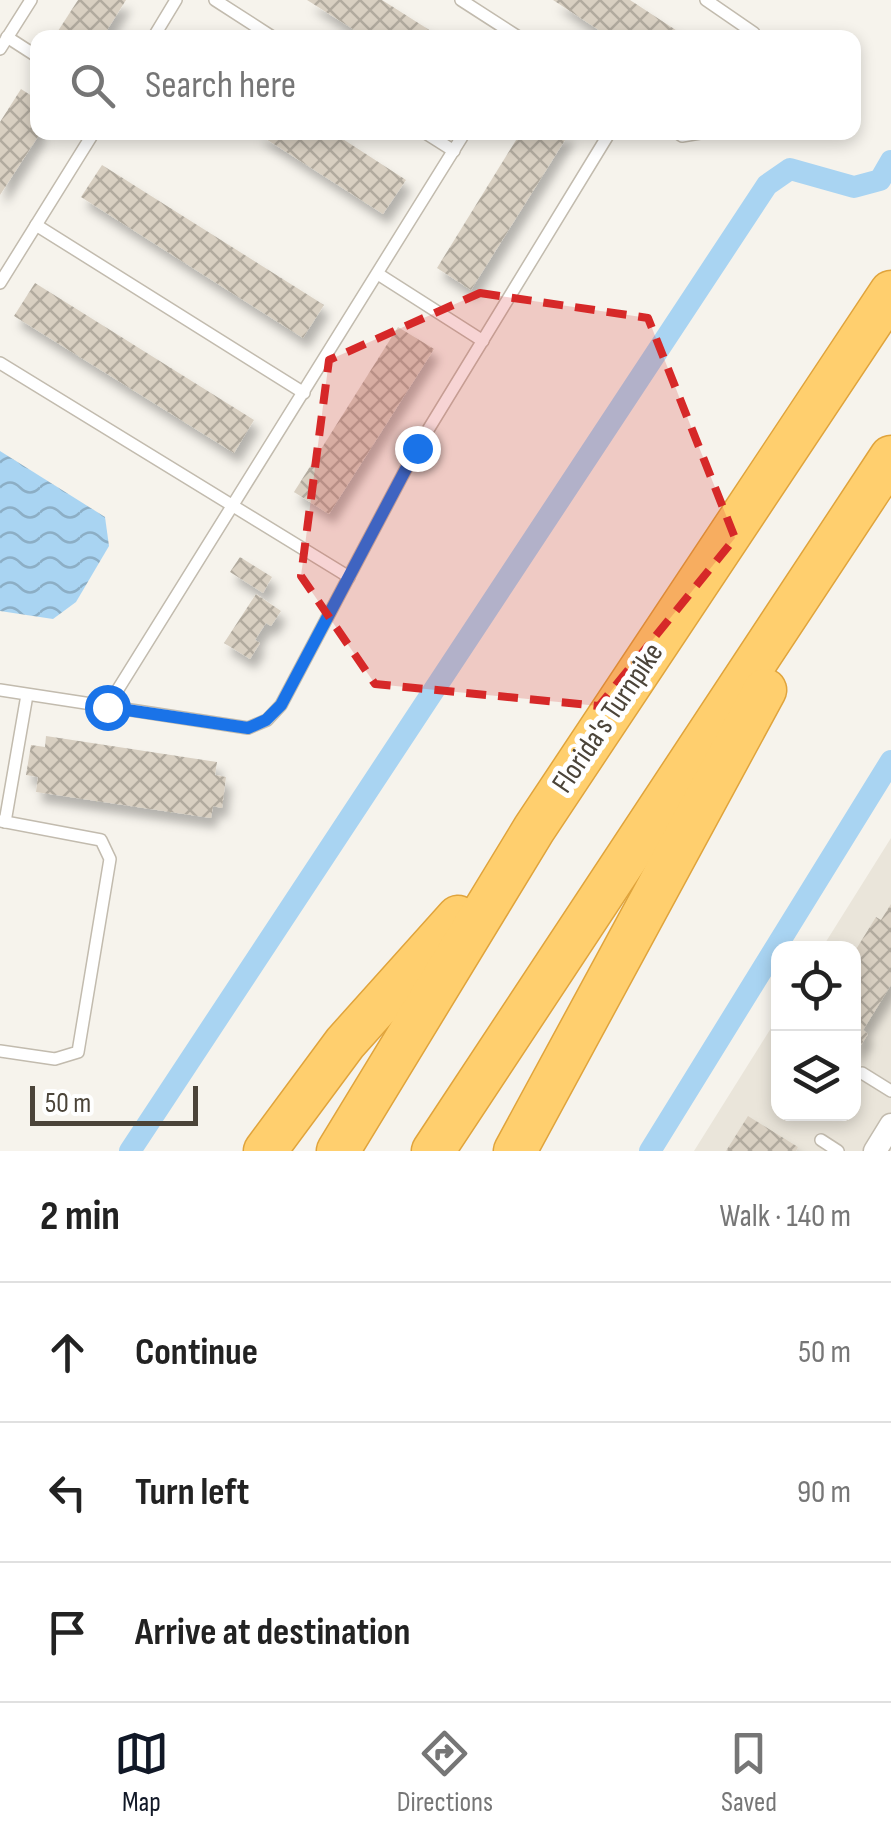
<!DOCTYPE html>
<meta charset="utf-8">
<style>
body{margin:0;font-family:"Sofia Sans Condensed",sans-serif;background:#f6f6f6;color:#222}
.controls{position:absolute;right:30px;bottom:30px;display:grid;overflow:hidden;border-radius:20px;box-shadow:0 5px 15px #0003}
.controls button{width:90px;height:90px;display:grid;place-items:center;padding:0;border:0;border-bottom:2px solid #e0e0e0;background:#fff;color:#222;font:50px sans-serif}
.scale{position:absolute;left:30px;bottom:25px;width:168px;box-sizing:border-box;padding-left:10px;border:5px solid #4b4439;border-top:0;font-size:28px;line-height:35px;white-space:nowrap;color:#4b4439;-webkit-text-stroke:8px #fff;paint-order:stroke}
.stop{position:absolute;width:30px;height:30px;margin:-22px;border:8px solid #1a73e8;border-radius:50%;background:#fff}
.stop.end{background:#1a73e8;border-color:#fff;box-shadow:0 2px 10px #0008}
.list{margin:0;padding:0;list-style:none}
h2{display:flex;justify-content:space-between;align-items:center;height:130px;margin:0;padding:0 40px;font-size:42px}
h2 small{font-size:32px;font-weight:400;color:#767676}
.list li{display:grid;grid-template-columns:65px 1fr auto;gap:30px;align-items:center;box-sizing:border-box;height:140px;padding:0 40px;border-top:2px solid #e0e0e0}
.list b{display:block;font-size:38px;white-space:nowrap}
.list em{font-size:32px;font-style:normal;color:#767676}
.icon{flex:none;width:55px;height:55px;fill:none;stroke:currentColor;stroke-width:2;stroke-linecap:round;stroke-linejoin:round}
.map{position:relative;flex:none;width:891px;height:1151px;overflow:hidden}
.search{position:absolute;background:#fff;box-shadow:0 5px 15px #0003;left:30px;right:30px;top:30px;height:110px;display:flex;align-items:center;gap:25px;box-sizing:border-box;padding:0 35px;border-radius:20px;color:#767676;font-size:38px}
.sheet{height:550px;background:#fff}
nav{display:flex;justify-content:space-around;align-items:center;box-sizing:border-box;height:140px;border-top:2px solid #e0e0e0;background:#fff;font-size:28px;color:#767676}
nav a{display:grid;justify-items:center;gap:5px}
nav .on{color:#111827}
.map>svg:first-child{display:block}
.residential{fill:#eae5da}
.water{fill:url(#water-waves)}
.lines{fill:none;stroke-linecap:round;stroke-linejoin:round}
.canal{stroke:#a9d4f2;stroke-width:22}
.building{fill:url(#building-cross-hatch);filter:url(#shadow)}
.lane-casing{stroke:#c2bbae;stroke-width:14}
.street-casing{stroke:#c2bbae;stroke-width:25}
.highway-casing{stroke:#e0a43c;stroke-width:45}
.lane{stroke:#fff;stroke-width:11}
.street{stroke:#fff;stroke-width:22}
.highway{stroke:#ffcf6e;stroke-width:42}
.route{stroke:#1a73e8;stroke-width:12}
.marked{fill:#d62828;fill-opacity:0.2;stroke:#d62828;stroke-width:8;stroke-dasharray:20 12;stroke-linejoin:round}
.labels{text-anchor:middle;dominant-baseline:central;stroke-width:10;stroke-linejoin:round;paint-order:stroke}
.street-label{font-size:30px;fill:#4b4439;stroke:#fff}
</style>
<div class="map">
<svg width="891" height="1151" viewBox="0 0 891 1151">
<defs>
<pattern id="water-waves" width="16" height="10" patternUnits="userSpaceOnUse" patternTransform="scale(2.5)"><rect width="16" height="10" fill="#a9d4f2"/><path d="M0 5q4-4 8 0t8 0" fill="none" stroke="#8caec5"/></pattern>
<pattern id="building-cross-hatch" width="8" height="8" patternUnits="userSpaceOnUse" patternTransform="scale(2.5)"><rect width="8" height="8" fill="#d8cfc1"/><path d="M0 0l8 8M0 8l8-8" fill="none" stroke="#b1aa9e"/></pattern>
<filter id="shadow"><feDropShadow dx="5.5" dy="10" stdDeviation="5" flood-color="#0004"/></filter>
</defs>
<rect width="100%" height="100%" fill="#f6f3ec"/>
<!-- residential -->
<path class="residential" d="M891 838V1151H694L778 1017V1114H854V948H822Z"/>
<!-- water -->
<path class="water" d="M0 451 105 517 109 546 76 602 53 619 0 611Z"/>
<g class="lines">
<!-- canal -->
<g class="canal">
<path d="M130 1151 767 185 790 169 854 187 880 180 891 161"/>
<path d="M650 1151 891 761"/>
</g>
</g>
<!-- building -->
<g class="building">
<path d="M78 0H126L102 38H68L58 31Z"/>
<path d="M307 0H382L442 38H367Z"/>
<path d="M553 0H630L688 38H611Z"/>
<path d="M21 89 38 100V132H41L0 195V122Z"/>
<path d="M255 132H332L406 180 383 214Z"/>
<path d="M521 132H570L471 290 437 268Z"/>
<path d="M102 165 324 305 303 338 81 197Z"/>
<path d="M35 283 254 420 234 453 14 316Z"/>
<path d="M398 327 434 349 329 514 294 492Z"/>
<path d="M240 557 272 577 263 593 230 572Z"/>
<path d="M256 594 281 611 271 626 266 623 255 640 260 643 250 659 224 643Z"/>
<path d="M46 736 217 762 215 775 226 777 222 808 213 806 211 818 36 792 38 777 26 775 31 745 45 747Z"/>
<path d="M891 904V985L863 1030 868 1034 854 1056V967L861 955 855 951 876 917 881 920Z"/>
<path d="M748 1116 798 1147 796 1151H726Z"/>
</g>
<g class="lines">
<!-- lane casing -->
<g class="lane-casing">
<g id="lane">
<path d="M215 0 274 38"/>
<path d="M461 0 520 38"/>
<path d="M706 0 754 33 755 38"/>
<path d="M7 37 38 57"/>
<path d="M153 38 176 0"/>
<path d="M0 49 31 0"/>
<path d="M424 132 454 151"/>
<path d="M676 132 682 136 706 132"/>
<path d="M36 225 304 393"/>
<path d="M378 274 483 341"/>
<path d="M0 283 94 132"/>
<path d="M0 363 349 577"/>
<path d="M0 690 248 728 267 720 281 705 417 448 610 132"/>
<path d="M107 707 465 132"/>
<path d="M0 821 101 840 110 859 78 1052 55 1059 0 1051"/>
<path d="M5 822 27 695"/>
<path d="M862 1073 891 1091"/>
<path d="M821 1140 838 1151"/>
</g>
</g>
<!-- street casing -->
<g class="street-casing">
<path id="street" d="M875 1151 891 1125"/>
</g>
<!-- highway casing -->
<g class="highway-casing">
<g id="highway">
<path d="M265 1151 345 1043 458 917"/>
<path d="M338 1151 534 829 891 292"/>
<path d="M433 1151 891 457"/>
<path d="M515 1151 765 690"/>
</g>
</g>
<!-- lane -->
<use href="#lane" class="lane"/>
<!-- street -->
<use href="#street" class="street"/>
<!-- highway -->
<use href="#highway" class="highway"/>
</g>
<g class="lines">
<!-- route -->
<path class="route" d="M107 707 248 728 266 720 281 705 417 448"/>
</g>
<!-- marked area -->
<path class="marked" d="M480 293 648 318 735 538 599 706 375 684 301 576 329 360Z"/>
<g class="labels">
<!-- street labels -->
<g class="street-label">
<text transform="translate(608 718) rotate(-56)">Florida's Turnpike</text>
</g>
</g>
</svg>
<div class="controls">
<button><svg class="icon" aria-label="locate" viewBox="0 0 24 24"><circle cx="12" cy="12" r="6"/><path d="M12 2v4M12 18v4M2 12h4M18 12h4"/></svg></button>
<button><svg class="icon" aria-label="layers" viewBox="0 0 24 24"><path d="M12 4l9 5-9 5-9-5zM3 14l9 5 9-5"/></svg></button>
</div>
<div class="scale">50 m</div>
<div class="stop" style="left:107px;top:707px"></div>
<div class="stop end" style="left:417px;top:448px"></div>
<div class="search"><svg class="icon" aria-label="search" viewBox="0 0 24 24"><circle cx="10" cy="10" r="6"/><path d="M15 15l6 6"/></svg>Search here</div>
</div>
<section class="sheet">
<h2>2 min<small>Walk · 140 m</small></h2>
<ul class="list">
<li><svg class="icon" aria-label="ahead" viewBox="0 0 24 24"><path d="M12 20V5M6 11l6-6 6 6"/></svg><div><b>Continue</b></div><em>50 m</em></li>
<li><svg class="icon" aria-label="left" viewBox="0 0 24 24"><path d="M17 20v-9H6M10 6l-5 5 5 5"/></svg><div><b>Turn left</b></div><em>90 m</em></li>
<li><svg class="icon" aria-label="arrive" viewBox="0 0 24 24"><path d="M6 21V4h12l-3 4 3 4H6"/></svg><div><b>Arrive at destination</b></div></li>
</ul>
</section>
<nav>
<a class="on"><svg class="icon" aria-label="map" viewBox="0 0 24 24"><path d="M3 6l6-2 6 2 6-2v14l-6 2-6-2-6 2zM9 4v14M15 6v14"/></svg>Map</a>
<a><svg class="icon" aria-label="directions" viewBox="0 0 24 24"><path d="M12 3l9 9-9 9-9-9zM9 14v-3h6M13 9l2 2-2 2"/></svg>Directions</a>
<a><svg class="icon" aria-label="saved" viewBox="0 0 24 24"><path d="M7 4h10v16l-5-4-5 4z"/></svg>Saved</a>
</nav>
